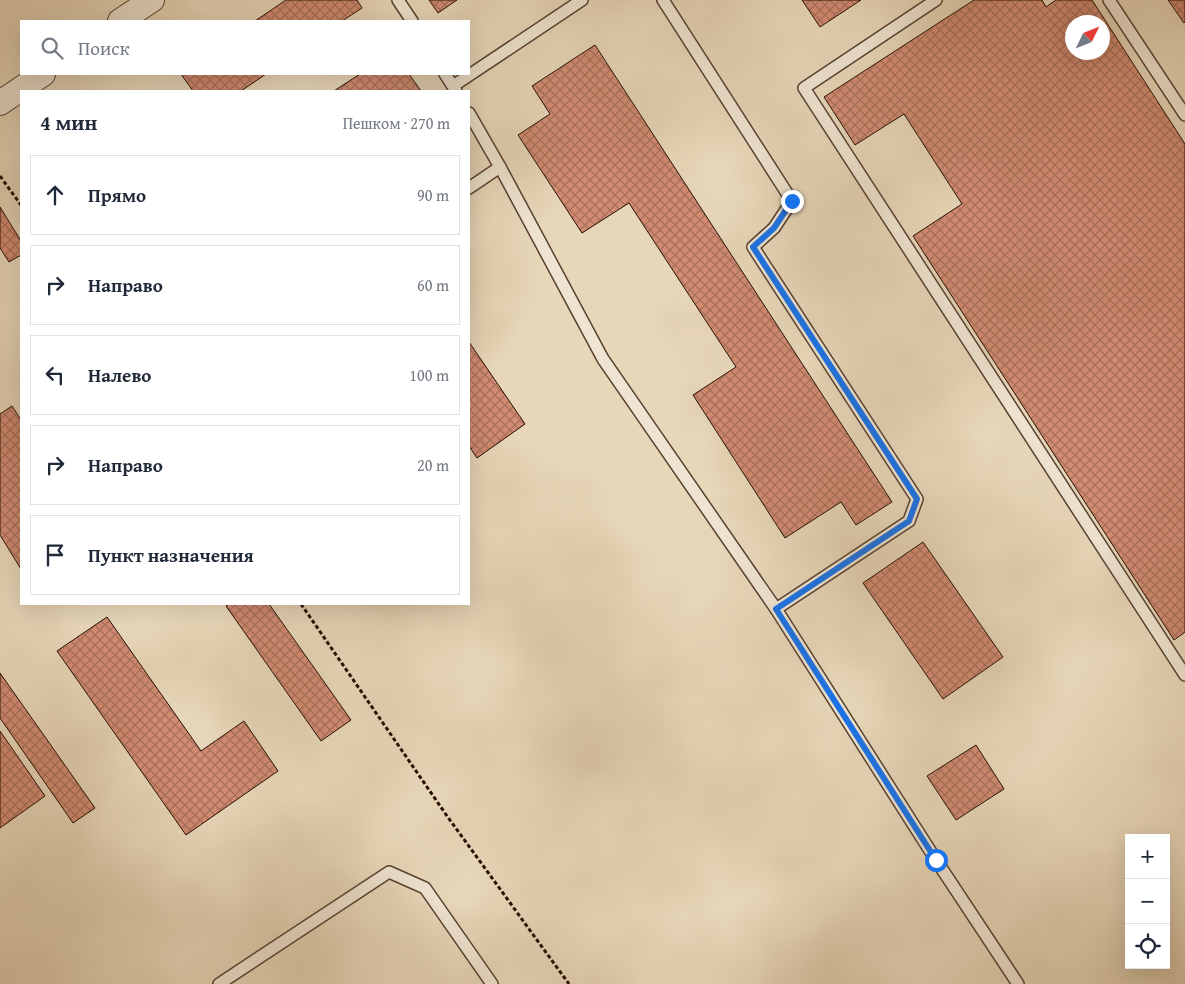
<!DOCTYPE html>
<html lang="ru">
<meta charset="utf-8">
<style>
body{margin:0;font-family:"Gentium Book Plus",serif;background:#f2f2f3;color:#1f2937}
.controls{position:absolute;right:15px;bottom:15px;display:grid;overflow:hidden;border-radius:0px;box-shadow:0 5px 20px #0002}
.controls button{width:45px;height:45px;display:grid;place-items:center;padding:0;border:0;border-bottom:1px solid #e0e1e3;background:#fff;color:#1f2937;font:25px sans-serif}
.compass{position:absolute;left:1065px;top:15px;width:45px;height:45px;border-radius:50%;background:#fff;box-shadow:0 5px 20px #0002;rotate:47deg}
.stop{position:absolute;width:15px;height:15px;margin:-11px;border:4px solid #1a73e8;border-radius:50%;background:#fff}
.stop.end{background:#1a73e8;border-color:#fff;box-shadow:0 1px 5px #0008}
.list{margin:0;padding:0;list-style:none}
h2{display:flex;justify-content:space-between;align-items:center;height:65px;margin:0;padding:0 20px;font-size:21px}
h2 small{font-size:16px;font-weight:400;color:#747a83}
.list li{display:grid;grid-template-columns:32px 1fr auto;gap:15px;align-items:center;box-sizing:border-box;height:80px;margin:0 10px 10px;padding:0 10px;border:1px solid #e0e1e3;border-radius:0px}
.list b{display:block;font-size:19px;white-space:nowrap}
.list em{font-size:16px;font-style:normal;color:#747a83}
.icon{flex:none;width:28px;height:28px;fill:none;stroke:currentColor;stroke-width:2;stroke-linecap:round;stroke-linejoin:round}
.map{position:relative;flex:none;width:1185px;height:984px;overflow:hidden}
.search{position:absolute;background:#fff;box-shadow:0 5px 20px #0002;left:20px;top:20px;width:450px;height:55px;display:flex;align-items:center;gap:12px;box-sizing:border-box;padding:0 18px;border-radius:0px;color:#747a83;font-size:19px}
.panel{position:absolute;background:#fff;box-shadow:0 5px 20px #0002;left:20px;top:90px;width:450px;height:515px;border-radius:0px}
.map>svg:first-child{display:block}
.building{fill:url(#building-cross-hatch);stroke:#260f04;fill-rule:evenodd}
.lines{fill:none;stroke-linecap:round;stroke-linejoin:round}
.service-casing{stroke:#564131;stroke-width:14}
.minor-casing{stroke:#564131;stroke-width:26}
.path{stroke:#260f04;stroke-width:3;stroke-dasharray:4 2.5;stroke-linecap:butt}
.service{stroke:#efe4d1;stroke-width:11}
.minor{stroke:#efe4d1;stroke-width:24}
.route{stroke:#1a73e8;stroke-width:6}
</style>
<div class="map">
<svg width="1185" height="984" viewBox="0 0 1185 984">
<defs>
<pattern id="building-cross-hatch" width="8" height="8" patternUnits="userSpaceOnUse" patternTransform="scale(1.25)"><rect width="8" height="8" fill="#d18b72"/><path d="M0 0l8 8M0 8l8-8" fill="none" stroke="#a9705b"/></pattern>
</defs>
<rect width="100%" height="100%" fill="#e7d6b8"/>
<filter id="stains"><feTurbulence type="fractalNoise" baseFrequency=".004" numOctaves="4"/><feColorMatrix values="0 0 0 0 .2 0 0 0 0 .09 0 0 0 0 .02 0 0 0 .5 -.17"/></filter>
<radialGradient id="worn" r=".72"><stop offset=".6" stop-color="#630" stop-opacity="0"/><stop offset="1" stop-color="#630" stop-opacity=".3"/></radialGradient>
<!-- building -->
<g class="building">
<path d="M286 0H357L362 8 342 21H255Z"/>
<path d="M429 0H457L438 13Z"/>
<path d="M802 0H861L820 27Z"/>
<path d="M974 0H1042L1046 7 1056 0H1092L1185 144V632L1174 640 913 236 962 204 904 114 855 145 824 97ZM1072 22H1102V52H1072Z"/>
<path d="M1168 0H1185V22L1184 23Z"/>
<path d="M595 45 892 502 856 525 841 502 785 538 693 395 736 367 629 203 582 233 518 135 550 114 532 86Z"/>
<path d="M181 74H266L241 91H193Z"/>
<path d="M360 74H409L421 91H334Z"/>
<path d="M0 207 21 241V255L9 262 0 248Z"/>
<path d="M469 342 525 424 477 458 469 446Z"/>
<path d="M12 406 21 420V569L0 535V414Z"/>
<path d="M923 542 1003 657 943 699 863 583Z"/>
<path d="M229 604H269L351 720 321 741 226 606Z"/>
<path d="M107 617 201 751 244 721 278 771 186 835 57 651Z"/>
<path d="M0 673 95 808 73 823 0 718Z"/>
<path d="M0 731 45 796 0 828Z"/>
<path d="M976 745 1004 789 956 820 927 776Z"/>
</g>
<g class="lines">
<!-- service casing -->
<g class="service-casing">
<g id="service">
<path d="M398 0 412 21"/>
<path d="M663 0 792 201 774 228 753 247 917 499 909 521 776 609"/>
<path d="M936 0 804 88 1185 675"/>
<path d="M1109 0 1185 115"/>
<path d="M445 74 456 91"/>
<path d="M453 86 582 0"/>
<path d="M469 113 500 167 603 359 776 609 936 860 1018 984"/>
<path d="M469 188 500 167"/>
<path d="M219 984 389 872 425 888 492 984"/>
</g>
</g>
<!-- minor casing -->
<g class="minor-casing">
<g id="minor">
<path d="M120 21 152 0"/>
<path d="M0 103 43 74"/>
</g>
</g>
<!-- path -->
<g class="path">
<path d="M0 176 21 205"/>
<path d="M301 604 447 816 569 984"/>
</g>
<!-- service -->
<use href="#service" class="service"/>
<!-- minor -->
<use href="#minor" class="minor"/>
</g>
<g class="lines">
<!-- route -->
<path class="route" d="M792 201 774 228 753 247 917 499 909 521 776 609 936 860"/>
</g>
<rect width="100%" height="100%" filter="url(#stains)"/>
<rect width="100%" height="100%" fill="url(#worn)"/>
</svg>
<div class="controls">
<button>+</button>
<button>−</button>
<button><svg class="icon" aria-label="locate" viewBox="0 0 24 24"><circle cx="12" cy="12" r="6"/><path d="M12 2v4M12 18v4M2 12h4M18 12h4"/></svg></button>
</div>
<svg class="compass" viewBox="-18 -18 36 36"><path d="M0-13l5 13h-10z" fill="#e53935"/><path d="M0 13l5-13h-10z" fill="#747a83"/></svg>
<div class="stop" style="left:936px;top:860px"></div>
<div class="stop end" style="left:792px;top:201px"></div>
<div class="search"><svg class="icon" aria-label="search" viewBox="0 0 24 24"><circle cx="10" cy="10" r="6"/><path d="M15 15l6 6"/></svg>Поиск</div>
<section class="panel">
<h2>4 мин<small>Пешком · 270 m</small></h2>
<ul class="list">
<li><svg class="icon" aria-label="ahead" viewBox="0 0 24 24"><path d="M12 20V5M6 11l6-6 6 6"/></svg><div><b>Прямо</b></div><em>90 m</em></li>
<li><svg class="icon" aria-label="right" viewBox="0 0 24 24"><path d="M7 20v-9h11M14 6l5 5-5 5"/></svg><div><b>Направо</b></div><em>60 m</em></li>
<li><svg class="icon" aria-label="left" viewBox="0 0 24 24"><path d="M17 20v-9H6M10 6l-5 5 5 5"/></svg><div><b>Налево</b></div><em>100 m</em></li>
<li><svg class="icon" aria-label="right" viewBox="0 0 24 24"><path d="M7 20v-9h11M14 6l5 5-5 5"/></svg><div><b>Направо</b></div><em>20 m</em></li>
<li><svg class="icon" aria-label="arrive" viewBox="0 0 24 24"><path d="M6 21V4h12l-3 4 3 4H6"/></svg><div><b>Пункт назначения</b></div></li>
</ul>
</section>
</div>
